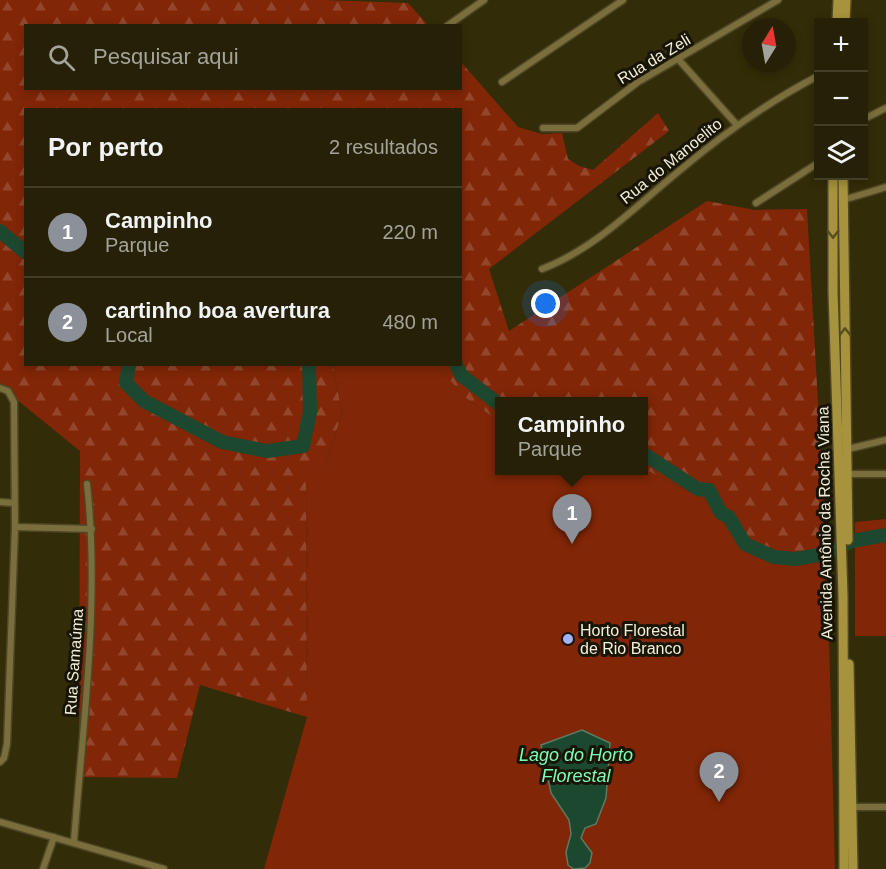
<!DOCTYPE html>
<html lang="pt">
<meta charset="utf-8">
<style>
body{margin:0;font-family:Helvetica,sans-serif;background:#322e14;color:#f1f3f6}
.controls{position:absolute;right:18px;top:18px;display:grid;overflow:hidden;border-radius:0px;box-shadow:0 3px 9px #0003}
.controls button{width:54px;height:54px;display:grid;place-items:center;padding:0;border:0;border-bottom:2px solid #423e28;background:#262106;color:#f1f3f6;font:30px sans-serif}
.compass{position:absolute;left:742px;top:18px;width:54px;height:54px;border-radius:50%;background:#262106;box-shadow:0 3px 9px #0003;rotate:11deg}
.you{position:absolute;left:546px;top:304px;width:21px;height:21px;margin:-15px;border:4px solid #fff;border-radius:50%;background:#1a73e8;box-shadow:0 0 0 9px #1a73e833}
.badge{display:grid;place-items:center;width:39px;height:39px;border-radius:50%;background:#8c9099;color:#fff;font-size:20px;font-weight:700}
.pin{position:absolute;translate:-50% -50px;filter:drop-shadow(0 2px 3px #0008)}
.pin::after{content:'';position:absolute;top:32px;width:21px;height:18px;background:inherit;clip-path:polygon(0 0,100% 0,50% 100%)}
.popup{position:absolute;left:495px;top:397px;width:153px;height:78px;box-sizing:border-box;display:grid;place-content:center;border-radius:0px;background:#262106;filter:drop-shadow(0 2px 4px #0005);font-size:20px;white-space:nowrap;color:#a4a39b}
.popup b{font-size:22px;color:#f1f3f6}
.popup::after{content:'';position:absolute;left:50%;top:100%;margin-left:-12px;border:12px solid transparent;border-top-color:#262106}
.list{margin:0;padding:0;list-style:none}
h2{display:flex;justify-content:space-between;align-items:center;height:78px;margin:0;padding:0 24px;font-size:26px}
h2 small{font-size:20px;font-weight:400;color:#a4a39b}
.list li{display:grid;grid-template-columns:39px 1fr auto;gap:18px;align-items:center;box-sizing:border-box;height:90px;padding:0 24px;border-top:2px solid #423e28}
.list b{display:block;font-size:22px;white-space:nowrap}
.list p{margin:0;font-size:20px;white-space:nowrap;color:#a4a39b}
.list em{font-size:20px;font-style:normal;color:#a4a39b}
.icon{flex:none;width:33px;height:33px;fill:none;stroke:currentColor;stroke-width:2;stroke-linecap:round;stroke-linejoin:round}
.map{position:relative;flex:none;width:886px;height:869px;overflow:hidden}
.search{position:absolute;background:#262106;box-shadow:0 3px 9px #0003;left:24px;top:24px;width:438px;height:66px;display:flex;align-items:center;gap:15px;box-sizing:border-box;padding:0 21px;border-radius:0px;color:#a4a39b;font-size:22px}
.panel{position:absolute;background:#262106;box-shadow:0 3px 9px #0003;left:24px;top:108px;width:438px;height:258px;border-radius:0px}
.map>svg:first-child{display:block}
.green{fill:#812607}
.forest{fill:url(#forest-firs)}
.water{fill:#1d4830;stroke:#5d7a63;stroke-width:1.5}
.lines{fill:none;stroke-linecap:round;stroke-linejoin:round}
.river{stroke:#1d4830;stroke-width:14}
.minor-casing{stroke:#4e4726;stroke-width:9}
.secondary-casing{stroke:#4e4726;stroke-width:12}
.minor{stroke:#7a6e3c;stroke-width:6}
.secondary{stroke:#a7933d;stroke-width:9}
.oneway{stroke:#584d1f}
.poi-dot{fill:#a5b1fc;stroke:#181406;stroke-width:2}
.labels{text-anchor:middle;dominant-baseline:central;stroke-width:6;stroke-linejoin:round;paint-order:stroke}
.street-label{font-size:16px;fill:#f3efdb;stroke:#181406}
.poi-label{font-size:16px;fill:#f3efdb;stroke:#181406;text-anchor:start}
.water-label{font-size:18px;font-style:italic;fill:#7ffcb5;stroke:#181406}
</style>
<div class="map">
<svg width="886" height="869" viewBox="0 0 886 869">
<defs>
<pattern id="forest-firs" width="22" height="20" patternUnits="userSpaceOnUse" patternTransform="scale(1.5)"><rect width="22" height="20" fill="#812607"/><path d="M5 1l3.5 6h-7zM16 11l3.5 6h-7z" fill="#93462b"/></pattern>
</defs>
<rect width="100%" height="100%" fill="#332c08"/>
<!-- green -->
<g class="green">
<path d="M333 365H438L463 396 500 422V470L644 469 706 500 742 548 827 561 835 869H264L307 717 306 480 327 461 342 413Z"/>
<path d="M886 519V636H855V522Z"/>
</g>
<!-- forest -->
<path class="forest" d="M0 0H324L408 3 428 25 26 26V88H460L461 62 518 127 542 134 562 133 568 159 579 166 593 170 658 113 669 131 489 269 509 331 707 201 755 210 807 209 827 561H773L742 548 706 500 644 469V402H500V422L463 396 438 365 460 364V110H26V364L333 365 342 413 327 461 306 481 307 717 200 685 177 778 79 777 80 451 0 386Z"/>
<!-- water -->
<path class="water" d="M582 730 610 743 606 798 596 824 585 828 581 838 592 853 590 863 585 868 574 869 568 865 566 852 571 834 569 820 551 793 541 745Z"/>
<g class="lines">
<!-- river -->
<g class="river">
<path d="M0 231 26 253"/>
<path d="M129 364 126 383 144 401 222 442 267 451 303 446 310 412 309 364"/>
<path d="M456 364 461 375 500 405"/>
<path d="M644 454 698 489 709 490 721 513 729 517 745 544 774 557 795 559 825 554 852 541 886 535"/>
</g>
<!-- minor casing -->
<g class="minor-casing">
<g id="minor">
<path d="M447 26 484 0"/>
<path d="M679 60 737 125"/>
<path d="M502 82 623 0"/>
<path d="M864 119 886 108"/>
<path d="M543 128H577L638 82 778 0"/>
<path d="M843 200 886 187"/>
<path d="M756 203 818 163"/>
<path d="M542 269C595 249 636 206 679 171 724 133 766 103 818 76"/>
<path d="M0 388 8 391 14 402 15 527 7 744 4 758 0 762"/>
<path d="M848 449 886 440"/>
<path d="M848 474H886"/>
<path d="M0 502 14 503"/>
<path d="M15 527 92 529"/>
<path d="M851 807H886"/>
<path d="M0 822 164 869"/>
<path d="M74 841C83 723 100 602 87 484"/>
<path d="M43 869 54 837"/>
</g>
</g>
<!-- secondary casing -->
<g class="secondary-casing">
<g id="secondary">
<path d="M837 22 838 0"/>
<path d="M845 22 846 0"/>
<path d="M833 176V292L843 596 844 869"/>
<path d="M843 176 848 540"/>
<path d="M849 664 853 869"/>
</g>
</g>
<!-- minor -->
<use href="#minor" class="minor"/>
<!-- secondary -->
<use href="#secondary" class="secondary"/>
</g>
<!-- one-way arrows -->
<defs><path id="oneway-chevron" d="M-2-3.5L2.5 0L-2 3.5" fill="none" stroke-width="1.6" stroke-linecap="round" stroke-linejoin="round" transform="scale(1.5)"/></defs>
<g class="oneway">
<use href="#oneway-chevron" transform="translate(833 234) rotate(90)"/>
<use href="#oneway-chevron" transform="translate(845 332) rotate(-91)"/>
</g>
<!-- markers -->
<circle class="poi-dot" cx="568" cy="639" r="6"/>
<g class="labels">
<!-- street labels -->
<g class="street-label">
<text transform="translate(654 59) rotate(-31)">Rua da Zeli</text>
<text transform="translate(671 161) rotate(-39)">Rua do Manoelito</text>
<text transform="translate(825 523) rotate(-91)">Avenida Antônio da Rocha Viana</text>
<text transform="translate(74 662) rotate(-86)">Rua Samaúma</text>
</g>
<!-- poi labels -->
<g class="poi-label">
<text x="580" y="630">Horto Florestal<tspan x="580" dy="18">de Rio Branco</tspan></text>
</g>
<!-- water labels -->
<g class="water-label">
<text x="576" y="755">Lago do Horto<tspan x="576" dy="21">Florestal</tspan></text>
</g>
</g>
</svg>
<div class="controls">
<button>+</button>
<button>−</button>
<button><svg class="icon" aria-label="layers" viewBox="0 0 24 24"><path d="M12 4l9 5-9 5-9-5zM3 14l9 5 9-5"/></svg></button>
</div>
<svg class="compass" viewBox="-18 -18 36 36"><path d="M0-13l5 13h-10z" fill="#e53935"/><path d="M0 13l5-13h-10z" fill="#a4a39b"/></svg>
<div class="you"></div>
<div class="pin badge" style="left:572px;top:544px">1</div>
<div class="popup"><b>Campinho</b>Parque</div>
<div class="pin badge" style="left:719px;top:802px">2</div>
<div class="search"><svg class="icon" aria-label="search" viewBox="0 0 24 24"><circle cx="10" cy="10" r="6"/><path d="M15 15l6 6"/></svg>Pesquisar aqui</div>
<section class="panel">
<h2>Por perto<small>2 resultados</small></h2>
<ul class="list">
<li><span class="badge">1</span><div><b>Campinho</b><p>Parque</p></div><em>220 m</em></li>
<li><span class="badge">2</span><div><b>cartinho boa avertura</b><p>Local</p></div><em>480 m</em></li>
</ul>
</section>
</div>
